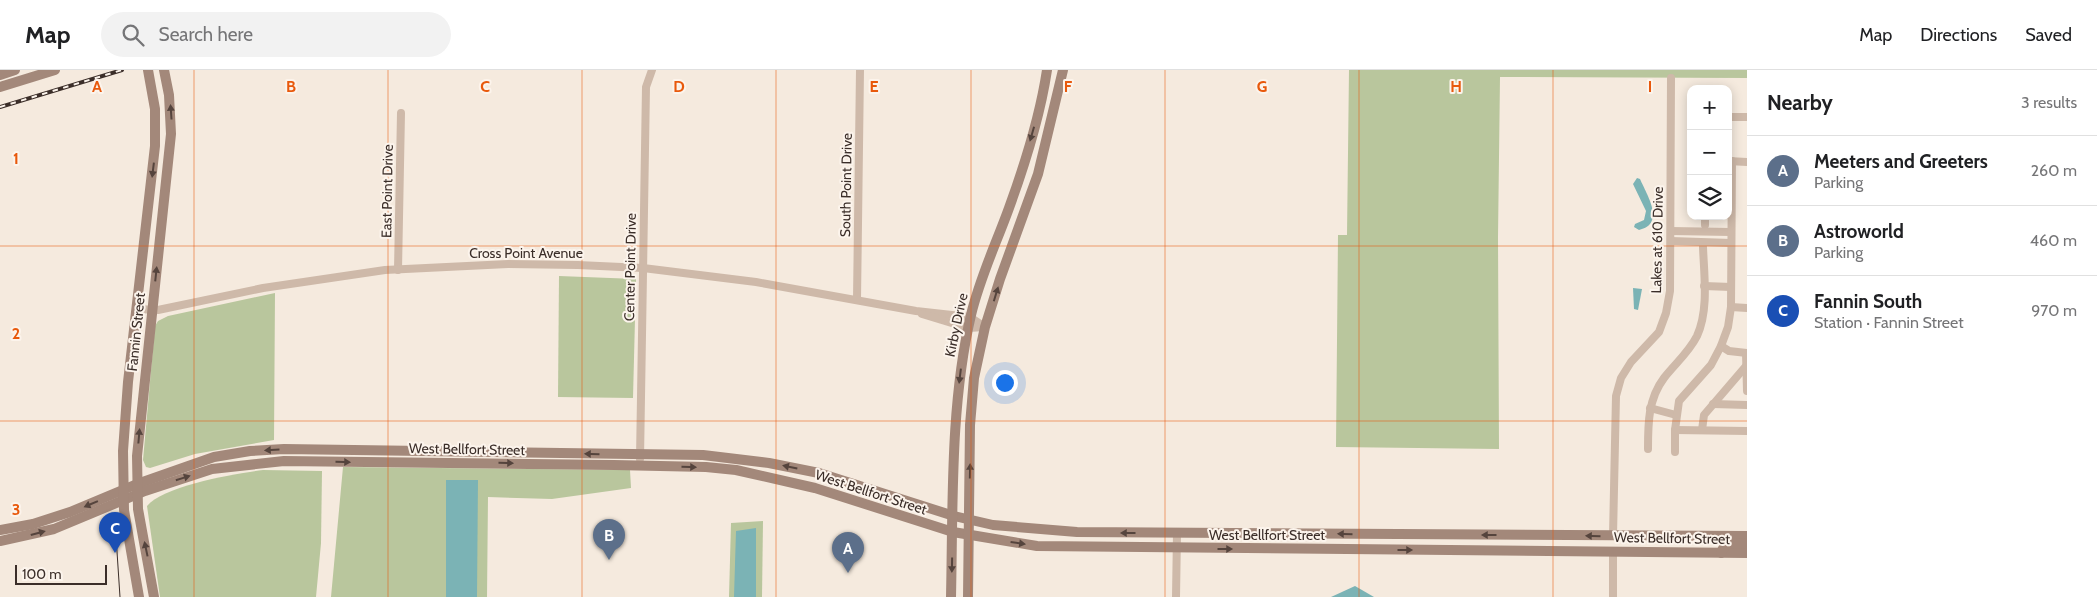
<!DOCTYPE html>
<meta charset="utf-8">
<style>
body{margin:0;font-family:Cabin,sans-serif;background:#f2f2f2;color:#202124}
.controls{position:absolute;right:15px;top:15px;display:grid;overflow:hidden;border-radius:10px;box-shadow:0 2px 12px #0003}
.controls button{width:45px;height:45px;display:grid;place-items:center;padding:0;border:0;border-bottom:1px solid #e0e0e0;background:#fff;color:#202124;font:25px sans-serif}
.scale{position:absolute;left:15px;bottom:12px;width:92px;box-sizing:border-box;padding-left:5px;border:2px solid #3b2e29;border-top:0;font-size:14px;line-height:18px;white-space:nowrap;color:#3b2e29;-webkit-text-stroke:4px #fcf4ec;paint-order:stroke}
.you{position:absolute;left:1004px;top:312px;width:18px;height:18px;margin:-12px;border:4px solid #fff;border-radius:50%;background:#1a73e8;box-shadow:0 0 0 8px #1a73e833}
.badge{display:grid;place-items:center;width:32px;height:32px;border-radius:50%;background:#db2777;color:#fff;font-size:16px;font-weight:700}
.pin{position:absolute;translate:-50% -41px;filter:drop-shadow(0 1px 2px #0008)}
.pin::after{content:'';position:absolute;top:26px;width:18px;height:15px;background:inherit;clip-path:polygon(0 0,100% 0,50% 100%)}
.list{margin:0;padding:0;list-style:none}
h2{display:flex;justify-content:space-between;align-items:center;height:65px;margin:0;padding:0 20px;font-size:21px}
h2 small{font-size:16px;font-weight:400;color:#757577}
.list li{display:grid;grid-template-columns:32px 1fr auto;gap:15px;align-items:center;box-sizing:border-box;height:70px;padding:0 20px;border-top:1px solid #e0e0e0}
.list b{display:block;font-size:19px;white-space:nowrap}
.list p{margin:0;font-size:16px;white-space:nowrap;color:#757577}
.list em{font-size:16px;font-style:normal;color:#757577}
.icon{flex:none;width:28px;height:28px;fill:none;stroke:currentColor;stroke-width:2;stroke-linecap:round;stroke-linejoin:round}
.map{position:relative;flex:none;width:1747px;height:527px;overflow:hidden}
header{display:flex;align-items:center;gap:30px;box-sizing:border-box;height:70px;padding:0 25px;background:#fff;border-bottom:1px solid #e0e0e0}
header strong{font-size:24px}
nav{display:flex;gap:28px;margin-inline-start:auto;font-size:18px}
.search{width:350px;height:45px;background:#f2f2f2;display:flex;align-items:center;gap:12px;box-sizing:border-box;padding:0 18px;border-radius:28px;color:#757577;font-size:19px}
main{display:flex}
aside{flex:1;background:#fff}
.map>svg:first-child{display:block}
.green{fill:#b9c69d}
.water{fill:#7bb3b5}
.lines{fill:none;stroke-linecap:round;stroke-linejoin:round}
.minor{stroke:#ceb9a9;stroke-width:8}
.secondary{stroke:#a3887a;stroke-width:10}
.tram{stroke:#3b2e29;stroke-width:1}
.rail-casing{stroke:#3b2e29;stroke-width:4}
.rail{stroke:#fcf4ec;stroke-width:2;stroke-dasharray:5.5;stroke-linecap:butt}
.oneway{fill:#55443d}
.grid{fill:none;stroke:#e8590c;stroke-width:1;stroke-opacity:0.55}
.labels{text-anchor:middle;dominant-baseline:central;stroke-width:4;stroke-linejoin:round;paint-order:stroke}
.street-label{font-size:14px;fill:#3b2e29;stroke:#fcf4ec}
.grid-label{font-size:16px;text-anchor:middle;font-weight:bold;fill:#e8590c;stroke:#fcf4ec;stroke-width:4;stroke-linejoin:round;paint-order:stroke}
</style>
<header>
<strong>Map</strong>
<div class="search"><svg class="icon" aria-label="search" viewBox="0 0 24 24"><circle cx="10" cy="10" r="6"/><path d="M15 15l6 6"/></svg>Search here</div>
<nav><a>Map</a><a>Directions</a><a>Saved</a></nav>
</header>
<main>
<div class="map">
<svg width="1747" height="527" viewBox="0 0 1747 527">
<rect width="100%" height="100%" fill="#f5eade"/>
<!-- green -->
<g class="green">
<path d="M1349 0H1747V8L1500 7 1498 167 1499 379 1336 377 1338 165H1347Z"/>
<path d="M559 206 636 209 633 328 558 327Z"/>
<path d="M275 223 274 370 195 384 150 398 146 397 143 390 155 256 158 251 168 246Z"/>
<path d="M343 397 630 400 631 418 552 429 488 427 487 527H331Z"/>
<path d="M263 400 322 401 321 473 316 527H160L147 436C162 416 237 403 263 400Z"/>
<path d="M763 451 762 527H729L731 453Z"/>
</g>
<!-- water -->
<g class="water">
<path d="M1637 108 1640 109C1647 125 1666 154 1639 160L1634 157 1635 154 1644 150 1646 141 1633 114Z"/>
<path d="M1633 218 1642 219 1638 240 1634 239Z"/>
<path d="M446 410H478L477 527H446Z"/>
<path d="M756 458V527H734L736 461Z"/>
<path d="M1355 516 1374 527H1331Z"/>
</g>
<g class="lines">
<!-- minor -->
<g class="minor">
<path d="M1728 47H1747"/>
<path d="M1728 91 1747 92"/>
<path d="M1705 146V155"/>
<path d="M1671 161 1731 162"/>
<path d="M1671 171 1731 173"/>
<path d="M398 200 401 43"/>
<path d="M1704 216 1731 217"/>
<path d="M857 230 860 0"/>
<path d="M1731 237 1747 238"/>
<path d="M137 239 158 240 263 218 385 200 508 194 578 195 643 198 756 212 916 241 970 247 985 257"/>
<path d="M922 244 968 258 985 257"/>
<path d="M1721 276 1729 281 1747 283"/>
<path d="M1746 283 1747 321"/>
<path d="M1713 334 1747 335"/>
<path d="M1650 338 1676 345"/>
<path d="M1675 360 1747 361"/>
<path d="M1702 360 1704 345 1746 296"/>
<path d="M1648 379C1648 354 1648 329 1664 308 1675 294 1689 282 1697 266 1709 240 1704 205 1703 177"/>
<path d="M1675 382V360L1679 331 1711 295 1721 276 1728 257 1731 237 1732 91"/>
<path d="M640 389 646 17 652 0"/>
<path d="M1613 466 1616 326 1621 308 1631 292 1659 262 1666 243 1670 221 1671 8"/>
<path d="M1613 482V527"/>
<path d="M1176 527 1177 463"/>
</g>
<!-- secondary -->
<g class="secondary">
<path d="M0 5 15 0"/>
<path d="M0 17 55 0"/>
<path d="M0 460 33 454 70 442 137 414 214 387 250 381 284 379 703 385 769 393 819 403 954 446 993 455 1077 462 1747 466"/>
<path d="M0 471 54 459 145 421 212 399 284 391 614 395 706 397 736 400 815 418 953 462 1037 476 1747 483"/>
<path d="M1721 483C1725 470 1736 473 1747 474"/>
<path d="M139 527 124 440 123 381 128 312 155 76V39L148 0"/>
<path d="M154 527 138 439 137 386 171 64 169 25 164 0"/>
<path d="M951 527C953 436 950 334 971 245 980 207 996 174 1009 138 1025 94 1040 47 1047 0"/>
<path d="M968 527 970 355 974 308 985 257 1000 209 1038 104 1063 0"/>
</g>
<!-- tram -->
<path class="tram" d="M115 451 120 527"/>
<!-- rail casing -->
<g class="rail-casing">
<path id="rail" d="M0 37 122 0"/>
</g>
<!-- rail -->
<use href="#rail" class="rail"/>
</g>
<!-- one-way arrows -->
<defs><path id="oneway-solid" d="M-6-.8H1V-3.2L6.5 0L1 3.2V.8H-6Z" transform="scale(1.25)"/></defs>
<g class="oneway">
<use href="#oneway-solid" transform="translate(171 42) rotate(-94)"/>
<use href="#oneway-solid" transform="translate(1032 64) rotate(106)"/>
<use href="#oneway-solid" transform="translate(153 100) rotate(97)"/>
<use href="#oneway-solid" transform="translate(156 204) rotate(-84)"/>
<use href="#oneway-solid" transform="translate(996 224) rotate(-73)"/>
<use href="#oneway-solid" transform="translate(960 306) rotate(97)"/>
<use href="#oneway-solid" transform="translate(139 366) rotate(-85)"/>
<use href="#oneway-solid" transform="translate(272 380) rotate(177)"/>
<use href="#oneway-solid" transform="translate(592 384) rotate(-179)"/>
<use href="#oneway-solid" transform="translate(343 392) rotate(1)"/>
<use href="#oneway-solid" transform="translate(506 393) rotate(1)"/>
<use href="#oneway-solid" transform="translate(689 397) rotate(1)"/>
<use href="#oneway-solid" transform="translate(790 397) rotate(-168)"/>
<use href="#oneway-solid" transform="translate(970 401) rotate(-89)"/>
<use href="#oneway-solid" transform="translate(183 408) rotate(-17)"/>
<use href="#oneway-solid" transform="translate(91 434) rotate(157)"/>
<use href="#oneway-solid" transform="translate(38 463) rotate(-15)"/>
<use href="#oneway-solid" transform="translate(1128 463) rotate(-180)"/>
<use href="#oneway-solid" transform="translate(1345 464) rotate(-179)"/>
<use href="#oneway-solid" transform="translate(1489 465) rotate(-180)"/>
<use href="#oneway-solid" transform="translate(1593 466) rotate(-178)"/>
<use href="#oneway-solid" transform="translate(1018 473) rotate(8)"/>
<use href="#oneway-solid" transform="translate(146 479) rotate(-102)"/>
<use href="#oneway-solid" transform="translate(1225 479)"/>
<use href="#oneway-solid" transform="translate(1405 480)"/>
<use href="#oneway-solid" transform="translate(952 495) rotate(91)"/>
</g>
<!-- grid -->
<path class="grid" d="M194 0V527M388 0V527M582 0V527M776 0V527M971 0V527M1165 0V527M1359 0V527M1553 0V527M0 176H1747M0 351H1747"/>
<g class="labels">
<!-- street labels -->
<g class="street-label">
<text transform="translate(846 115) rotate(-89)">South Point Drive</text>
<text transform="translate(387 121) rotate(-89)">East Point Drive</text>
<text transform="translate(1657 170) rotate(-89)">Lakes at 610 Drive</text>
<text x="526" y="183">Cross Point Avenue</text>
<text transform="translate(630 197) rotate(-89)">Center Point Drive</text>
<text transform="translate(956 255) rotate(-78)">Kirby Drive</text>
<text transform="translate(136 262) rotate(-84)">Fannin Street</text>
<text transform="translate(467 379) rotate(1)">West Bellfort Street</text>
<text transform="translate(871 422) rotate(18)">West Bellfort Street</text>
<text x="1267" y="465">West Bellfort Street</text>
<text transform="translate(1672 468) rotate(1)">West Bellfort Street</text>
</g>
</g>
<g class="grid-label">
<text x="97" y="22">A</text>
<text x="291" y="22">B</text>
<text x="485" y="22">C</text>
<text x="679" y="22">D</text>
<text x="874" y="22">E</text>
<text x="1068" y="22">F</text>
<text x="1262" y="22">G</text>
<text x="1456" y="22">H</text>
<text x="1650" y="22">I</text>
<text x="16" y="94">1</text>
<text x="16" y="269">2</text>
<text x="16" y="445">3</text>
</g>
</svg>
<div class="controls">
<button>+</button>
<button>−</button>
<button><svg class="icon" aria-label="layers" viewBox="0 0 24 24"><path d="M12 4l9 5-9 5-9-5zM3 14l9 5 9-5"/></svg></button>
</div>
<div class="scale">100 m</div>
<div class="you"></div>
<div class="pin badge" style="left:848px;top:503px;background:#5c6f8a">A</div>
<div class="pin badge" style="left:609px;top:490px;background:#5c6f8a">B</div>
<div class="pin badge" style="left:115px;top:483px;background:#1a4fb4">C</div>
</div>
<aside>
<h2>Nearby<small>3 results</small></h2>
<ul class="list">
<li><span class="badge" style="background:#5c6f8a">A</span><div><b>Meeters and Greeters</b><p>Parking</p></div><em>260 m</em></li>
<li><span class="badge" style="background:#5c6f8a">B</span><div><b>Astroworld</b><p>Parking</p></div><em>460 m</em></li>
<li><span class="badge" style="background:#1a4fb4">C</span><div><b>Fannin South</b><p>Station · Fannin Street</p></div><em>970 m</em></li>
</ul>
</aside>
</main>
